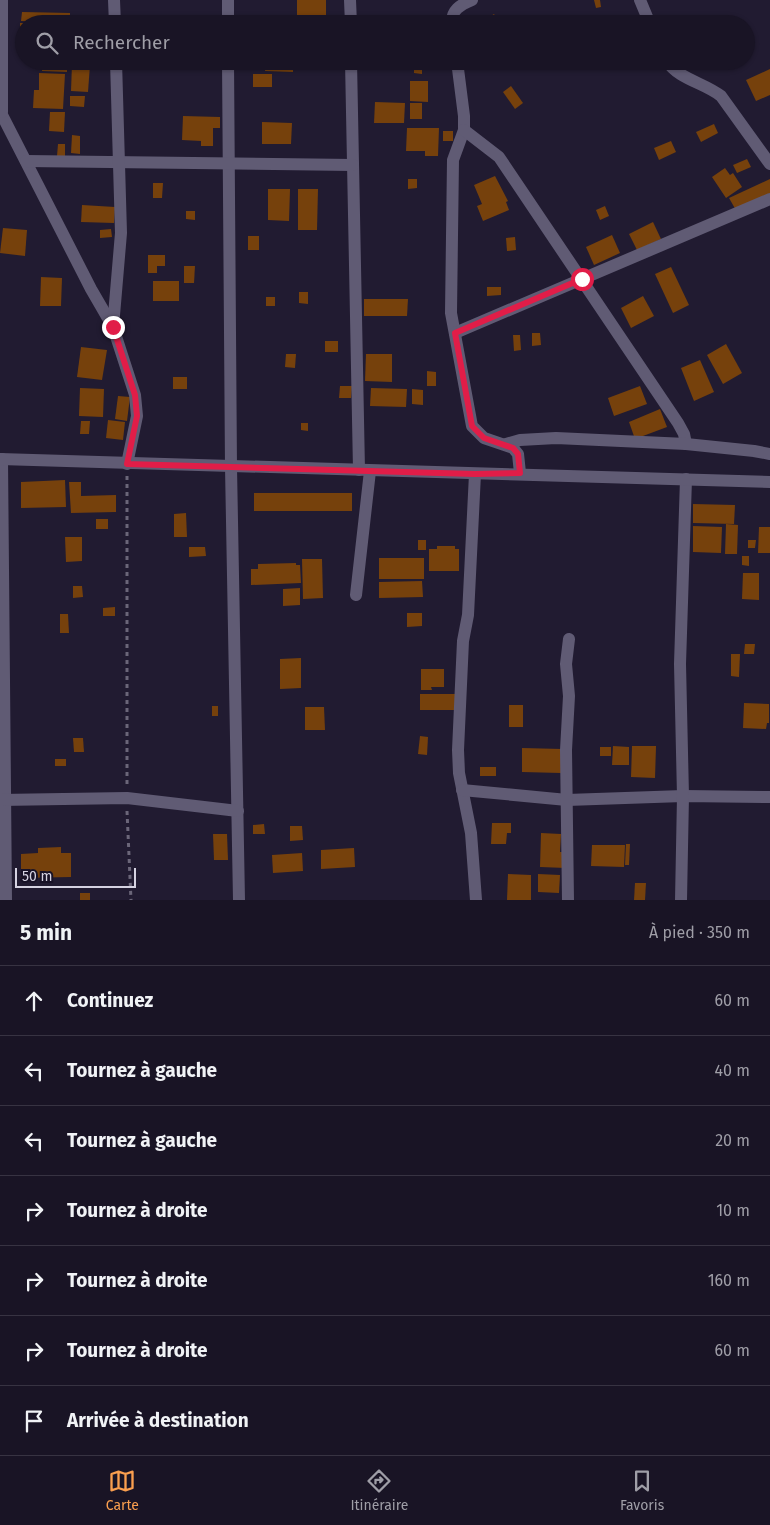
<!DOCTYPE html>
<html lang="fr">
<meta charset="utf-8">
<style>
body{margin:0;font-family:"Fira Sans",sans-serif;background:#221d2d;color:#f1f3f6}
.scale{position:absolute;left:15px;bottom:12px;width:121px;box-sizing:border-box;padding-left:5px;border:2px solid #d5d2e1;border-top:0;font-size:14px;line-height:18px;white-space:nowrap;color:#d5d2e1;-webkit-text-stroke:4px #181227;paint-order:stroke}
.stop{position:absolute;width:15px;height:15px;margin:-11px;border:4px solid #e11d48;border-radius:50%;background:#fff}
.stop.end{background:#e11d48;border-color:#fff;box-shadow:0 1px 5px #0008}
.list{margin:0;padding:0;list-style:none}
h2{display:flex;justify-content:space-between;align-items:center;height:65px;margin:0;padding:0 20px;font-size:21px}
h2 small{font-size:16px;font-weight:400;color:#9f9ea7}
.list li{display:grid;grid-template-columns:32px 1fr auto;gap:15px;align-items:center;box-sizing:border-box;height:70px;padding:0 20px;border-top:1px solid #373342}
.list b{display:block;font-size:19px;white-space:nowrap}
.list em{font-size:16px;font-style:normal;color:#9f9ea7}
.icon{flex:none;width:28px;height:28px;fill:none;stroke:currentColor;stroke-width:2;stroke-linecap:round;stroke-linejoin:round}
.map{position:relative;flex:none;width:770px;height:900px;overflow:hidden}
.search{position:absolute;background:#191425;box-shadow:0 1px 4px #0004;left:15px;right:15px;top:15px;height:55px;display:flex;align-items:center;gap:12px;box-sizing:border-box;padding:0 18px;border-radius:28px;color:#9f9ea7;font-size:19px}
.sheet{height:555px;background:#191425}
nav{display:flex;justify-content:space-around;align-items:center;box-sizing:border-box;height:70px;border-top:1px solid #373342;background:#191425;font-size:14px;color:#9f9ea7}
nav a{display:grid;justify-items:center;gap:2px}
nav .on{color:#fa9f4f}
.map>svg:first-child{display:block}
.building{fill:#76410c}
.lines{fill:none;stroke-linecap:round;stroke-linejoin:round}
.path{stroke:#6b6679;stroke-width:3;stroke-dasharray:4 4;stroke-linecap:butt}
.minor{stroke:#605b74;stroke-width:12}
.tertiary{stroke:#605b74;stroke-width:12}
.route{stroke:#e11d48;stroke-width:6}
</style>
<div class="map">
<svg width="770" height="900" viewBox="0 0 770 900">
<rect width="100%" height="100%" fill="#211b31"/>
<!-- building -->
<g class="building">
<path d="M297 0H326V19H311V22L297 21Z"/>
<path d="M594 0H600L601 7 596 8Z"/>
<path d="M22 12 70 13V23L21 21Z"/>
<path d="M494 14 500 24H479Z"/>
<rect x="20" y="23" width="4" height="12"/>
<path d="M42 61 67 62V72L42 71Z"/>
<path d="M266 61H293V72L265 71Z"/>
<path d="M72 64 90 65 88 92 71 91Z"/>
<path d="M414 64 422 65V74L414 73Z"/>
<path d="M770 69V95L756 101 746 80Z"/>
<path d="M39 73 65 74 63 109 33 108 34 90H39Z"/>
<rect x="253" y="74" width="19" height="13"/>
<path d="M410 81H428V102L410 101Z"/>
<path d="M511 86 523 103 515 109 503 92Z"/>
<path d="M70 96H85L84 107 70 106Z"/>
<path d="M375 102 405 103 404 123H374Z"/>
<rect x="410" y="103" width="12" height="16"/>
<path d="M50 112H65L64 132 49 131Z"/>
<path d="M183 116 220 117V128H213V146H201V141L182 140Z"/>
<path d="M262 122 292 123 291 144H262Z"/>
<path d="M714 124 718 133 701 142 696 132Z"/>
<path d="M407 128H439L438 156H425V151H406Z"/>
<rect x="443" y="131" width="10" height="10"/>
<path d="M72 135 80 136V154L71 153Z"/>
<path d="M671 141 676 152 659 160 654 148Z"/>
<path d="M58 144H65V156H57Z"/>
<path d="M747 159 751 167 737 173 733 165Z"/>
<path d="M725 168 730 175 733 173 742 187 726 198 712 177Z"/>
<path d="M495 176 508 201 506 202 509 210 483 221 477 206 482 204 474 185Z"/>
<path d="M408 179H417V188L408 189Z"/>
<path d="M770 179V198L737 212 729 198Z"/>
<path d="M153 183H163L162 198H153Z"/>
<path d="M268 189H290L289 221 268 220Z"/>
<path d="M298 189H318L317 230H298Z"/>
<path d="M82 205 115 207 114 223 81 222Z"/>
<path d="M605 206 609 216 600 220 596 210Z"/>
<path d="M186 211H195V220L186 219Z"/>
<path d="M653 222 661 239 637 250 629 234Z"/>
<path d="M3 228 27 230 25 256 0 253Z"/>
<path d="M111 229 112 237 100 238V230Z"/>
<path d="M612 235 620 253 594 265 586 247Z"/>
<rect x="248" y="236" width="11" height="14"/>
<path d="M515 237 516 250 507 251 506 238Z"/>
<path d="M148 255H165V266H157V273H148Z"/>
<path d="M184 266H195L194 283H184Z"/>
<path d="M671 267 689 305 673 313 655 274Z"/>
<path d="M41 277 62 278 61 306H40Z"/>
<rect x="153" y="281" width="26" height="20"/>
<path d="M487 287H501V295L487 296Z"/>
<path d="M299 292H308V304L299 303Z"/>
<path d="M643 296 654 316 631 328 621 308Z"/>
<rect x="266" y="297" width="9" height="9"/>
<path d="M364 299H408L407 316H364Z"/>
<path d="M532 333H540L541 345 532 346Z"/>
<path d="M513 335H520L521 350 514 351Z"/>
<rect x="325" y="341" width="13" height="11"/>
<path d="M726 344 742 373 723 384 707 355Z"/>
<path d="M81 347 107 350 102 380 77 377Z"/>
<path d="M286 354H296L295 368 285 367Z"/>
<path d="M366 354H392V382L365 381Z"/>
<path d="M700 360 714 392 694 401 681 368Z"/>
<path d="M427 371 436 372V386H427Z"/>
<rect x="173" y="377" width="14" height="12"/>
<path d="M340 386H352L351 398H339Z"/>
<path d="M640 386 647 404 614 416 608 398Z"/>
<path d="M80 388 104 389 103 417 79 416Z"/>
<path d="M371 388 407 389 406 407 370 406Z"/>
<path d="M412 389 423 390V405L412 404Z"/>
<path d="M118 396 130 397 127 421 115 419Z"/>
<path d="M660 409 667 427 635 439 629 422Z"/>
<path d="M108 420 125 422 123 440 106 438Z"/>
<path d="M81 421H90L89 434H80Z"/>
<path d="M301 423H308V431L301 430Z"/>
<path d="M65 480 66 507 21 508V482Z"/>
<path d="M69 482H81V496L116 495V512L71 513Z"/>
<rect x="254" y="493" width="98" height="18"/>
<path d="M693 504 735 505 734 524 693 523Z"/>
<path d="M186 513 187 537H174V514Z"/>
<rect x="96" y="519" width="12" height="10"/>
<path d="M726 524 738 525 737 554H725Z"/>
<path d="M693 526 722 527 721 553 693 552Z"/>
<path d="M759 527H770V553H758Z"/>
<path d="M65 537H82V561L66 562Z"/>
<rect x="418" y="540" width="8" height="10"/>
<path d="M748 540H756L755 548H748Z"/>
<path d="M437 546H455V549H459V571H429V549H437Z"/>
<path d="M189 547H205L206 556 189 557Z"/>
<path d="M742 556H749V566L742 565Z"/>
<rect x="379" y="558" width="45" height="21"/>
<path d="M302 559H322L323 598 303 599Z"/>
<path d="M296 563V565H300L301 583 251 585V569H258V564Z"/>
<path d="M743 573H759V600L742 599Z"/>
<path d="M422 581 423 597 379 598V582Z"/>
<path d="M73 586H82L83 597 73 598Z"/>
<path d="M300 588V605L283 606V589Z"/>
<path d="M115 607V616H103V608Z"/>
<path d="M407 613H422V626L407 627Z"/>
<path d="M60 614H68L69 633H60Z"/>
<path d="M745 644H755L754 654H744Z"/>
<path d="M731 654H740L739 677 731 676Z"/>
<path d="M301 658V688L280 689V659Z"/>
<path d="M421 669H444V687H431L432 690H421Z"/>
<rect x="420" y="694" width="39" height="16"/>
<path d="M744 703 769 704V723H767L766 729 743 728Z"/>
<rect x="509" y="705" width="14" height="22"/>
<rect x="212" y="706" width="6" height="10"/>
<path d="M305 707H324L325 730H305Z"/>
<path d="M420 736 428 737 427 755 418 754Z"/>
<path d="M73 738H83L84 752H74Z"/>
<path d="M613 746 629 747V765H612Z"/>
<path d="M632 746H656L655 778 631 777Z"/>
<rect x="600" y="747" width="11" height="9"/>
<path d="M522 748 562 749 561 773 522 772Z"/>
<rect x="55" y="759" width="11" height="7"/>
<rect x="480" y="767" width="16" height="9"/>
<path d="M492 823H511V833H507L506 844H491Z"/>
<path d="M264 824 265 834H253V825Z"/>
<path d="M290 826H302L303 840 290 841Z"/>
<path d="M541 833 561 834 560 852H566V868L540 867Z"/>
<path d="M213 834H227L228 860H214Z"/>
<path d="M626 844H630L629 865H625Z"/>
<path d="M592 845H625L624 867 591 866Z"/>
<path d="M61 847V853H71V877L21 878V854L38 853V848Z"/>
<path d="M354 848 355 867 321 869V850Z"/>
<path d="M302 853 303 871 273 873 272 855Z"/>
<path d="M508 874 531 875V900H507Z"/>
<path d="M538 874 560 875 559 893 538 892Z"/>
<path d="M635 883H646L645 900H634Z"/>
<rect x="80" y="893" width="10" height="7"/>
</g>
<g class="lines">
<!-- path -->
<g class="path">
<path d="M127 784V476"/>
<path d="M127 811 131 900"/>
</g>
<!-- minor -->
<g class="minor">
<path d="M114 0 115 24"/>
<path d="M228 0V24"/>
<path d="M350 0 351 24"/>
<path d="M640 0 650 24"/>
<path d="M452 24C451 10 460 5 472 0"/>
<path d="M228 61 231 467 239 900"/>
<path d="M351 61 359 470"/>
<path d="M457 61 464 116V130L453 160 451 313 472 426 484 438 513 448 518 454 520 473"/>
<path d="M667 61C678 79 705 83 721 96L770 164"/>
<path d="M0 111 91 289 113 327 135 395 137 416 127 464"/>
<path d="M2 112V0"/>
<path d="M464 130 499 157 678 423 684 434 686 444"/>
<path d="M26 161 353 165"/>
<path d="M113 327 121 233 116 61"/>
<path d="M455 333 770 199"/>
<path d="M506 444 520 440 556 438 686 444 754 451 770 454"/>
<path d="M2 459 6 900"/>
<path d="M475 474 468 615 463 641 458 750 459 773 471 833 476 900"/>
<path d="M356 595 370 471"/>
<path d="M462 790 567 800 683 796 770 797"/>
<path d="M0 800 127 798 238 811"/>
<path d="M568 900 566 750 569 696 566 664 569 639"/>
<path d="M681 900 683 796 680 664 686 479"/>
</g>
<!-- tertiary -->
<path class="tertiary" d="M0 459 770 482"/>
</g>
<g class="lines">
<!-- route -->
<path class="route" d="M113 327 135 395 137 416 127 464 475 474 520 473 518 454 513 448 484 438 472 426 455 333 582 279"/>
</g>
</svg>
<div class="scale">50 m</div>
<div class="stop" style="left:582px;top:279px"></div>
<div class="stop end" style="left:113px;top:327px"></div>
<div class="search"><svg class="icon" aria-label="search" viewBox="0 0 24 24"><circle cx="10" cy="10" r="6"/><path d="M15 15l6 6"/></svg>Rechercher</div>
</div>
<section class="sheet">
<h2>5 min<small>À pied · 350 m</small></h2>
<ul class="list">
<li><svg class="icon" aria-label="ahead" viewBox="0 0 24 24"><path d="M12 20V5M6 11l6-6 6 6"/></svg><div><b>Continuez</b></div><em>60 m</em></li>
<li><svg class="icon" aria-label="left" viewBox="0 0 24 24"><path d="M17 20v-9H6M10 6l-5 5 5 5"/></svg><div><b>Tournez à gauche</b></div><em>40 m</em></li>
<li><svg class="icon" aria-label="left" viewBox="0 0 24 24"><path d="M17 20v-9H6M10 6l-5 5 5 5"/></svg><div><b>Tournez à gauche</b></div><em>20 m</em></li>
<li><svg class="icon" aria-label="right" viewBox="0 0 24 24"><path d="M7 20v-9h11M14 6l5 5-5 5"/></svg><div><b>Tournez à droite</b></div><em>10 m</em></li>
<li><svg class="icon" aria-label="right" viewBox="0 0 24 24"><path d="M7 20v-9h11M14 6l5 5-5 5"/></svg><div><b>Tournez à droite</b></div><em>160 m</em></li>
<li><svg class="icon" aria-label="right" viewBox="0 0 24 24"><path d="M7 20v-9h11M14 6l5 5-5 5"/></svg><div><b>Tournez à droite</b></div><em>60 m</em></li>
<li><svg class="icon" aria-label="arrive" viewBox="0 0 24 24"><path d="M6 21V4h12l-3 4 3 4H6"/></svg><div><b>Arrivée à destination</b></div></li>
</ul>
</section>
<nav>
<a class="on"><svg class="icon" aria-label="map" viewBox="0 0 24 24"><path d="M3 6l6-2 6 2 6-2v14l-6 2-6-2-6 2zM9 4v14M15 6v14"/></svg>Carte</a>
<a><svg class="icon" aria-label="directions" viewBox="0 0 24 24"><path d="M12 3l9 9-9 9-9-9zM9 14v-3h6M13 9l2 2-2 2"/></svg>Itinéraire</a>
<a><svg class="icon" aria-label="saved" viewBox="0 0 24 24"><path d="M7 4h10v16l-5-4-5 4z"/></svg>Favoris</a>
</nav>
